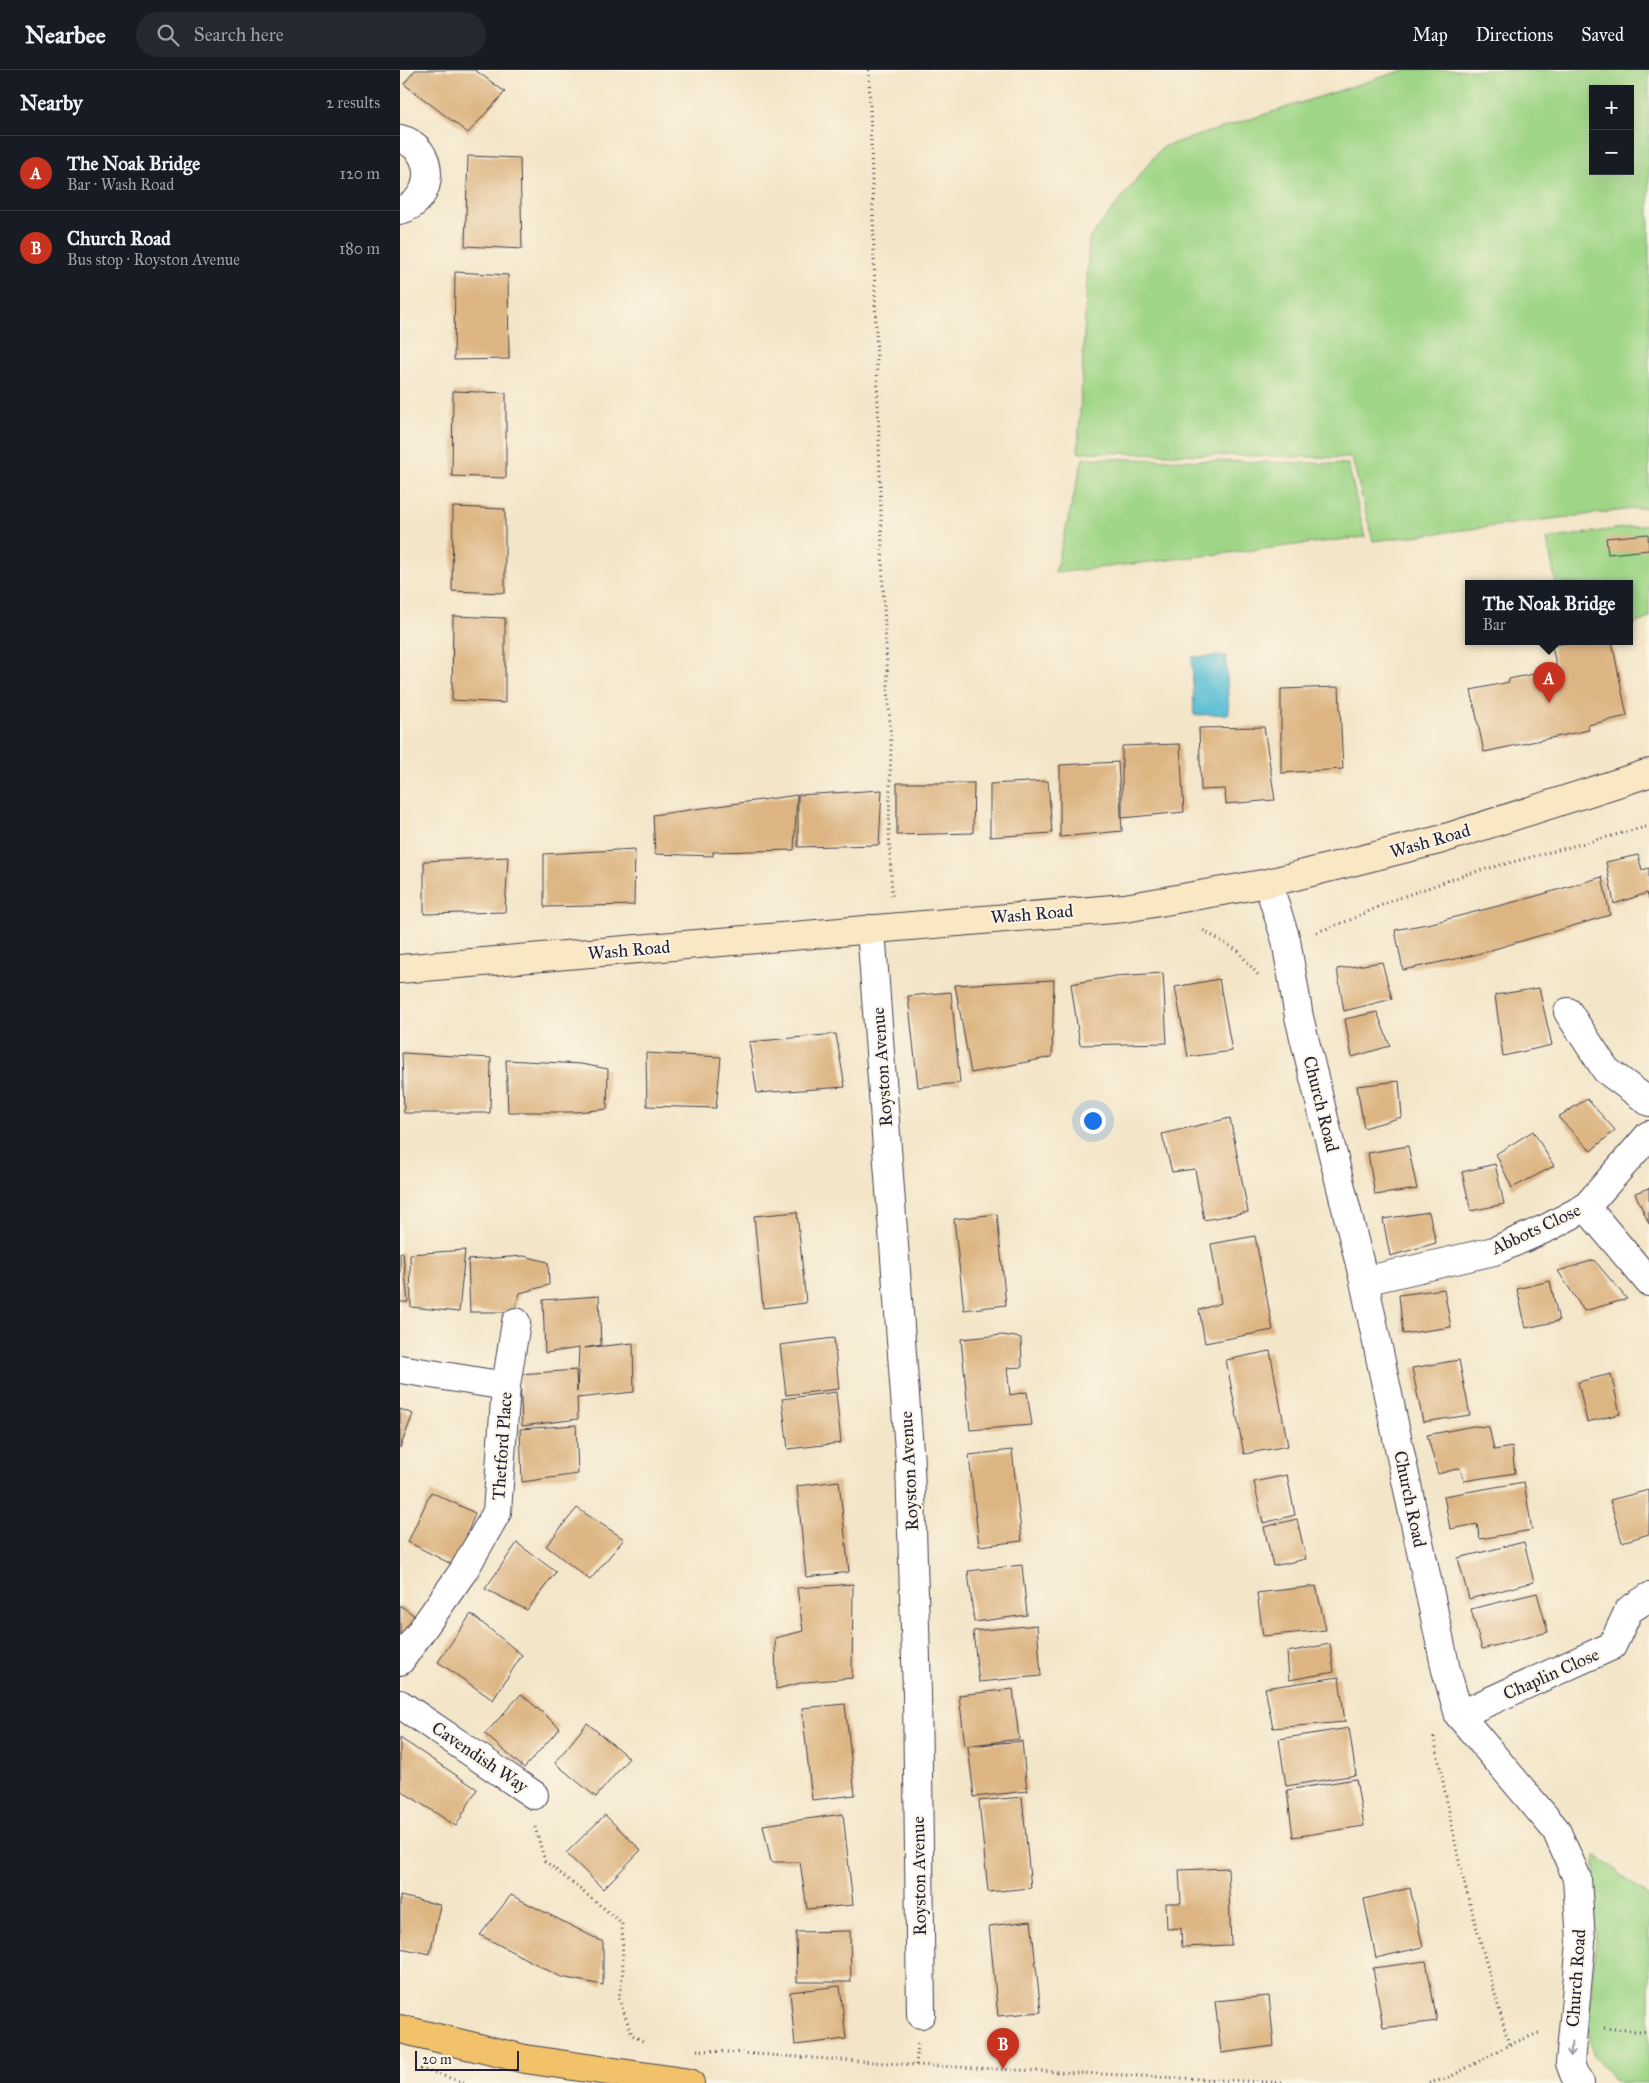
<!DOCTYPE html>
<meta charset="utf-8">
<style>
body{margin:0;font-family:"IM FELL Great Primer",serif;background:#242831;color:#f1f3f6}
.controls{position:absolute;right:15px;top:15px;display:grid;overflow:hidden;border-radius:0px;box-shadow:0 5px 20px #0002}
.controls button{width:45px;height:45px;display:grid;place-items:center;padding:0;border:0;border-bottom:1px solid #363941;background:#171b24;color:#f1f3f6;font:25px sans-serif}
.scale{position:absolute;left:15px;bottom:12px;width:104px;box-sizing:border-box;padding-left:5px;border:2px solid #22223b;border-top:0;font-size:14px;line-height:18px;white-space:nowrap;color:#22223b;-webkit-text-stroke:4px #fcf5e5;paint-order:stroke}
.you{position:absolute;left:692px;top:1050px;width:18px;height:18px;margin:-12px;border:4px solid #fff;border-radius:50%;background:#1a73e8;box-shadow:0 0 0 8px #1a73e833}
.badge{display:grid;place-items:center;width:32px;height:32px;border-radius:50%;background:#c8321e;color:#fff;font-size:16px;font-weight:700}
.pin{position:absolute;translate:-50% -41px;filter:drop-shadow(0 1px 2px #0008)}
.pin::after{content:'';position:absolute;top:26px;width:18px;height:15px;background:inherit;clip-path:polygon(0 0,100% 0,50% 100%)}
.popup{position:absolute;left:1065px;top:510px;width:168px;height:65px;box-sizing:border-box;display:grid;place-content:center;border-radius:0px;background:#171b24;filter:drop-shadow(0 1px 4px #0005);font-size:16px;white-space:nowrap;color:#9ea1a6}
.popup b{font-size:19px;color:#f1f3f6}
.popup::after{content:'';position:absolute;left:50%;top:100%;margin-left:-10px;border:10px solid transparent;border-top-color:#171b24}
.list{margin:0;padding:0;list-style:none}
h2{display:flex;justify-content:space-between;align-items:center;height:65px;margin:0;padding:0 20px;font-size:21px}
h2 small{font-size:16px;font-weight:400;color:#9ea1a6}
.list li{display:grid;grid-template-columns:32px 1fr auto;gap:15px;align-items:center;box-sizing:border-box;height:75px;padding:0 20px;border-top:1px solid #363941}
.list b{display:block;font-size:19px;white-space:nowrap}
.list p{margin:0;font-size:16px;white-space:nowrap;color:#9ea1a6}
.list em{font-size:16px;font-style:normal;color:#9ea1a6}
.icon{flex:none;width:28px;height:28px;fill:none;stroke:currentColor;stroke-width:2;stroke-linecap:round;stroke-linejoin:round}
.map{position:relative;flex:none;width:1249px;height:2013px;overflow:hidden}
header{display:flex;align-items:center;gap:30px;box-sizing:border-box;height:70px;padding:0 25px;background:#171b24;border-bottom:1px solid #363941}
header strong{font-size:24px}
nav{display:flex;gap:28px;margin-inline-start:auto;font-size:18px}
.search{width:350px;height:45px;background:#242831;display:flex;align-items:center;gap:12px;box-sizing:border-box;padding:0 18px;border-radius:28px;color:#9ea1a6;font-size:19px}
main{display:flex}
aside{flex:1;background:#171b24}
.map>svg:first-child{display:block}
.green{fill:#9fd586;stroke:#607c60;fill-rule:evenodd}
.water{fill:#57bdd4;stroke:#3c7088}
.building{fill:#ddb583}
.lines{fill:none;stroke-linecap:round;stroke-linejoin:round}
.street-casing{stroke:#413f50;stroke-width:30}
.secondary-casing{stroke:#413f50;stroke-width:30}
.primary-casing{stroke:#413f50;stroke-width:30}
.path{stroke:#413f50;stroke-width:3;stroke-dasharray:1 4;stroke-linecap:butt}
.street{stroke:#fff;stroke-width:28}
.secondary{stroke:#fae7c3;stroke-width:28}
.primary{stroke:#f2c26a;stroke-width:28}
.oneway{stroke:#9c9ca7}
.labels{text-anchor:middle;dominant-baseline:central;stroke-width:4;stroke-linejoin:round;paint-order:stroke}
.street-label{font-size:18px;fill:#22223b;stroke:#fcf5e5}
</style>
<header>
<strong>Nearbee</strong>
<div class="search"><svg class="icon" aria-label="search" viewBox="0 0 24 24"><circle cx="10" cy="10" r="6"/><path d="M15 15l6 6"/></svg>Search here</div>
<nav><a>Map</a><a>Directions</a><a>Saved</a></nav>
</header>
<main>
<aside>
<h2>Nearby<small>2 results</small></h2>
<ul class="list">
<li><span class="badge">A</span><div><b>The Noak Bridge</b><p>Bar · Wash Road</p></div><em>120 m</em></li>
<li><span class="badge">B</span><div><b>Church Road</b><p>Bus stop · Royston Avenue</p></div><em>180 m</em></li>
</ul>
</aside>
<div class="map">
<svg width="1249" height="2013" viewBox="0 0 1249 2013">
<rect width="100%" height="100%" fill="#fcf5e5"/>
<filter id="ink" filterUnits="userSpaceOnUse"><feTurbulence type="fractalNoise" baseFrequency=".02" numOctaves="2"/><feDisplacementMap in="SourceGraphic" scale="10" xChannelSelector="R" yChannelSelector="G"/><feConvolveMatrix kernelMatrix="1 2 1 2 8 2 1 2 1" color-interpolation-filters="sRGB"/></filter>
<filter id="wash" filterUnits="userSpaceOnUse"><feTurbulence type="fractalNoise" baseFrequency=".0096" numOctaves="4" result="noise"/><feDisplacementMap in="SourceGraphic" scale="20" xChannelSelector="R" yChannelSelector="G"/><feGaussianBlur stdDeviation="1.12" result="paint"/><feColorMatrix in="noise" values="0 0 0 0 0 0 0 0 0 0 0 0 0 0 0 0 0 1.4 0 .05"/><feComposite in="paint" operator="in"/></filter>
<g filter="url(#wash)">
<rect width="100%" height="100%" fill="#f3e5c8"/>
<!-- green -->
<g class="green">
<path d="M1004 0H1249V437L973 471 952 388 678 382 689 169 762 77ZM1193 19H1230V101H1193Z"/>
<path d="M683 388 948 394 965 467 655 503Z"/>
<path d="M1249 454V548L1229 556V514H1156L1147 469Z"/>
<path d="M1196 1785 1249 1826V2013H1221L1215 2010 1192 1984 1188 1957 1196 1871 1192 1821Z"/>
</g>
<!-- water -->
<path class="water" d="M826 586 829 644 794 645 792 587Z"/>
<g id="blocks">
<!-- building -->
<g class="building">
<path d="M15 0H75L105 22 68 63 4 14Z"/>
<path d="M68 86 120 88 122 179 65 176Z"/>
<path d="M55 202 108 205 109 289 54 290Z"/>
<path d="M53 321 106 323V408L52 406Z"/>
<path d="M53 437 105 439V523L52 521Z"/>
<path d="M1248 464 1249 480 1208 484 1206 468Z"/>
<path d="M53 546 105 548V633L52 630Z"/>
<path d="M1172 572H1212L1227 646 1188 655 1189 660 1084 682 1071 620 1109 612V609L1157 599 1152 576Z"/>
<path d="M939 617 943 699 881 703V619Z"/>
<path d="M864 657 875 730 826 734 825 719 801 720 799 658Z"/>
<path d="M780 674 784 742 722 748V676Z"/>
<path d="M718 692 722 761 660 767V695Z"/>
<path d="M648 711 652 763 590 767V714Z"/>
<path d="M497 713H574L573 763 497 765Z"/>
<path d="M482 720 479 775 398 777V725Z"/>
<path d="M397 725 394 780 313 782V786L255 784 253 745Z"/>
<path d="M235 779 234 835 144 837V784Z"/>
<path d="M1238 785 1242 800 1249 798V829L1247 823 1214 834 1206 792Z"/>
<path d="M108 787 105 842 24 844V791Z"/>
<path d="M1202 807 1210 845 1074 885 1003 900 995 860 1032 853 1133 827Z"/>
<path d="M982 892 992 929 944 941 937 899Z"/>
<path d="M763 903 767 973 680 975 671 914 715 906Z"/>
<path d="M819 909 832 981 788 987 775 917Z"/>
<path d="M654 910 652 987 571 1003 555 915Z"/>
<path d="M1139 918 1152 975 1103 986 1095 925Z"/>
<path d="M551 922 560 1013 518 1017 508 926Z"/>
<path d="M977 942 990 976 952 987 945 949Z"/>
<path d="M436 964 445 1017 357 1023 349 972Z"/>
<path d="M2 983 91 988 90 1043H4Z"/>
<path d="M246 983 321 987 316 1038 247 1036Z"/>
<path d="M106 990 181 994 208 999 207 1039 176 1042H108Z"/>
<path d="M999 1011 1002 1047 964 1058 957 1016Z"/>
<path d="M1187 1029 1215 1060 1191 1081 1158 1047Z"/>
<path d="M830 1048 848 1142 804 1150 795 1099 772 1102 762 1064Z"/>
<path d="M1133 1061 1154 1096 1112 1118 1096 1084Z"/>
<path d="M1008 1076 1017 1119 975 1125 968 1083Z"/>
<path d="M1095 1094 1104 1134 1071 1141 1062 1102Z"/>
<path d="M1249 1118V1154L1235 1123Z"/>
<path d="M397 1142 406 1233 363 1238 354 1146Z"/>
<path d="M1029 1142 1036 1173 990 1186 983 1149Z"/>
<path d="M597 1144 606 1235 564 1240 554 1149Z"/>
<path d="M855 1166 873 1260 805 1273 799 1240 821 1233 811 1174Z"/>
<path d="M65 1180 59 1242 11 1237 10 1184Z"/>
<path d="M0 1182 3 1183 8 1232H0Z"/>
<path d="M124 1186 148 1192 149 1215 120 1223 114 1242H70L68 1190Z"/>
<path d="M1194 1190 1227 1229 1184 1241 1158 1201Z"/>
<path d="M1150 1211 1159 1251 1126 1258 1117 1219Z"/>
<path d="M1044 1219 1051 1257 1003 1264 999 1225Z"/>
<path d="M199 1226 201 1275 184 1278 233 1273 234 1322 177 1328 178 1349 122 1356 120 1304 176 1300 177 1322 179 1278 145 1283 143 1230Z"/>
<path d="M603 1265 621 1268 622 1297 607 1298 610 1325 627 1322 632 1355 570 1360 561 1269Z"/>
<path d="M434 1268 439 1319 386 1325 380 1275Z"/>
<path d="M870 1281 888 1376 844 1384 826 1290Z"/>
<path d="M1059 1290 1070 1345 1023 1352 1012 1298Z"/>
<path d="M1211 1304 1220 1344 1187 1352 1178 1312Z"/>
<path d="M436 1322 441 1373 388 1379 382 1329Z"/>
<path d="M0 1339 13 1344 0 1378Z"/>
<path d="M176 1355 178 1404 122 1412 120 1359Z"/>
<path d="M1073 1356 1089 1357 1094 1380 1112 1377 1115 1403 1064 1411 1060 1398 1038 1404 1027 1365Z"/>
<path d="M612 1380 622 1471 579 1476 569 1385Z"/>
<path d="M887 1405 895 1445 863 1453 854 1412Z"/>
<path d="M439 1411 449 1502 406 1507 397 1416Z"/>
<path d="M1124 1412 1132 1460 1080 1469 1077 1454 1050 1459 1044 1426Z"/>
<path d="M1249 1420V1464L1222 1472 1210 1430Z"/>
<path d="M31 1422 75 1443 55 1496 8 1472Z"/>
<path d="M177 1438 224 1469 190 1510 146 1476Z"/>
<path d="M897 1449 906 1489 873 1496 864 1457Z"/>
<path d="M1124 1472 1134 1512 1069 1529 1058 1488Z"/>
<path d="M117 1473 156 1502 127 1540 85 1519Z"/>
<path d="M622 1495 627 1545 574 1552 568 1501Z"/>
<path d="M453 1514 452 1608 405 1612 376 1619 375 1568 403 1561 397 1518Z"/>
<path d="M916 1516 926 1560 863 1566 857 1523Z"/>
<path d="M1137 1523 1148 1562 1082 1579 1071 1539Z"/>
<path d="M0 1535 20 1550 0 1581Z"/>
<path d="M71 1544 122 1585 93 1630 38 1592Z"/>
<path d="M637 1555 641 1606 579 1612 573 1561Z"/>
<path d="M930 1574 934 1602 889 1610 887 1582Z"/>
<path d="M939 1607 945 1652 873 1658 865 1618Z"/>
<path d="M613 1619 619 1669 565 1676 559 1625Z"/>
<path d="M121 1624 160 1658 124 1698 85 1664Z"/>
<path d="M445 1634 455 1725 412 1730 402 1638Z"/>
<path d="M187 1653 229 1688 196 1727 155 1693Z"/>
<path d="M949 1658 956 1705 886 1716 879 1669Z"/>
<path d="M0 1668 77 1719 56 1756 0 1720Z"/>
<path d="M622 1671 627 1721 574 1727 568 1676Z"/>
<path d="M956 1709 964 1756 893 1767 887 1720Z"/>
<path d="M622 1727 631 1818 588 1822 579 1731Z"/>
<path d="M443 1744 453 1835 407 1839 400 1792H371L363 1755Z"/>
<path d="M205 1745 241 1780 203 1819 166 1783Z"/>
<path d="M828 1798 831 1875 782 1877 781 1858 767 1859 766 1833H781L779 1800Z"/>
<path d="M1010 1818 1023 1877 976 1888 964 1829Z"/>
<path d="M111 1825 203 1872V1915L161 1907 80 1865Z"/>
<path d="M0 1826 40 1835 30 1884 0 1878Z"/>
<path d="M631 1851 641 1942 598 1946 589 1856Z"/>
<path d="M450 1861 451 1912H397L396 1862Z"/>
<path d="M1026 1891 1037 1951 983 1958 973 1898Z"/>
<path d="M440 1916 446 1969 395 1975 390 1922Z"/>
<path d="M869 1926 874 1976 821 1983 815 1931Z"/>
</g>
</g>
</g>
<g filter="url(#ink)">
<use href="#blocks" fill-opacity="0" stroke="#413f50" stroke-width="1"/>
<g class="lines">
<!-- street casing -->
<g class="street-casing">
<g id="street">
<path d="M0 69C36 77 36 131 0 140"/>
<path d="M868 813 886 870 899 947 964 1211 1046 1600 1059 1645 1156 1760 1177 1808 1181 1872 1170 1993 1174 2004 1180 2013"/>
<path d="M471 859 510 1394 517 1622 521 1944"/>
<path d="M1168 942 1206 1000 1249 1032"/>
<path d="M1186 1137 1249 1212"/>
<path d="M964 1211 1094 1181 1149 1157 1186 1137 1249 1065"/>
<path d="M0 1299 106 1316"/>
<path d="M0 1591 64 1500 97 1442 106 1316 116 1252"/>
<path d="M0 1634 134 1725"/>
<path d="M1059 1645 1212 1576 1229 1540 1249 1527"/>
</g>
</g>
<!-- secondary casing -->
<g class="secondary-casing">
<path id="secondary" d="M0 899 725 838 868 813 1039 770 1249 703"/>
</g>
<!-- primary casing -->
<g class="primary-casing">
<path id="primary" d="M0 1959 125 1989 290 2013"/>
</g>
<!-- path -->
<g class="path">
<path d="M469 0 483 516 491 675 489 761 492 826"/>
<path d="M799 858 838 881 859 906"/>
<path d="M917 862 950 850 993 830 1067 804 1249 756"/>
<path d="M1034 1667 1061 1801 1109 1975"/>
<path d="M135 1757 145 1791 222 1853 223 1900 219 1929 232 1965 246 1973"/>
<path d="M1204 1958 1249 1962"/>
<path d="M297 1980 516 1995 885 2013"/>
<path d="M516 1995 518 1973"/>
<path d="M20 1999 67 2013"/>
<path d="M1029 2013 1048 2008 1109 1975 1141 1962"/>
</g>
<!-- street -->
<use href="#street" class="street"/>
<!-- secondary -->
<use href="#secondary" class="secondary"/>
<!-- primary -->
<use href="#primary" class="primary"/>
</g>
<!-- one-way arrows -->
<defs><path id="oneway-shaft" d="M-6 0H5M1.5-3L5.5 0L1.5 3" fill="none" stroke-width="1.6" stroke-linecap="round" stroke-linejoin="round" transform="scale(1.25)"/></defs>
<use class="oneway" href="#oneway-shaft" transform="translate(1171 1979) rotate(93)"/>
</g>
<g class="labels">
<!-- street labels -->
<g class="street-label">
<text transform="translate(1030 771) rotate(-16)">Wash Road</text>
<text transform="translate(632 844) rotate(-5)">Wash Road</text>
<text transform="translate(229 880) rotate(-5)">Wash Road</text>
<text transform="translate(482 997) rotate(-94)">Royston Avenue</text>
<text transform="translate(921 1034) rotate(76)">Church Road</text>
<text transform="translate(1136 1159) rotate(-25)">Abbots Close</text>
<text transform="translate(102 1376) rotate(-86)">Thetford Place</text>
<text transform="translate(509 1401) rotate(-93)">Royston Avenue</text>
<text transform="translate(1010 1429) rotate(78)">Church Road</text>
<text transform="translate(1151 1604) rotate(-24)">Chaplin Close</text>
<text transform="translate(80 1687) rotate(34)">Cavendish Way</text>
<text transform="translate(519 1806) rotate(-91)">Royston Avenue</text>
<text transform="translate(1176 1908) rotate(-86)">Church Road</text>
</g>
</g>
</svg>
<div class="controls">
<button>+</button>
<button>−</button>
</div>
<div class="scale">20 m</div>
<div class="you"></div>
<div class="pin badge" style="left:1149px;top:633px">A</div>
<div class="popup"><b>The Noak Bridge</b>Bar</div>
<div class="pin badge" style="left:603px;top:1999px">B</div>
</div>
</main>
